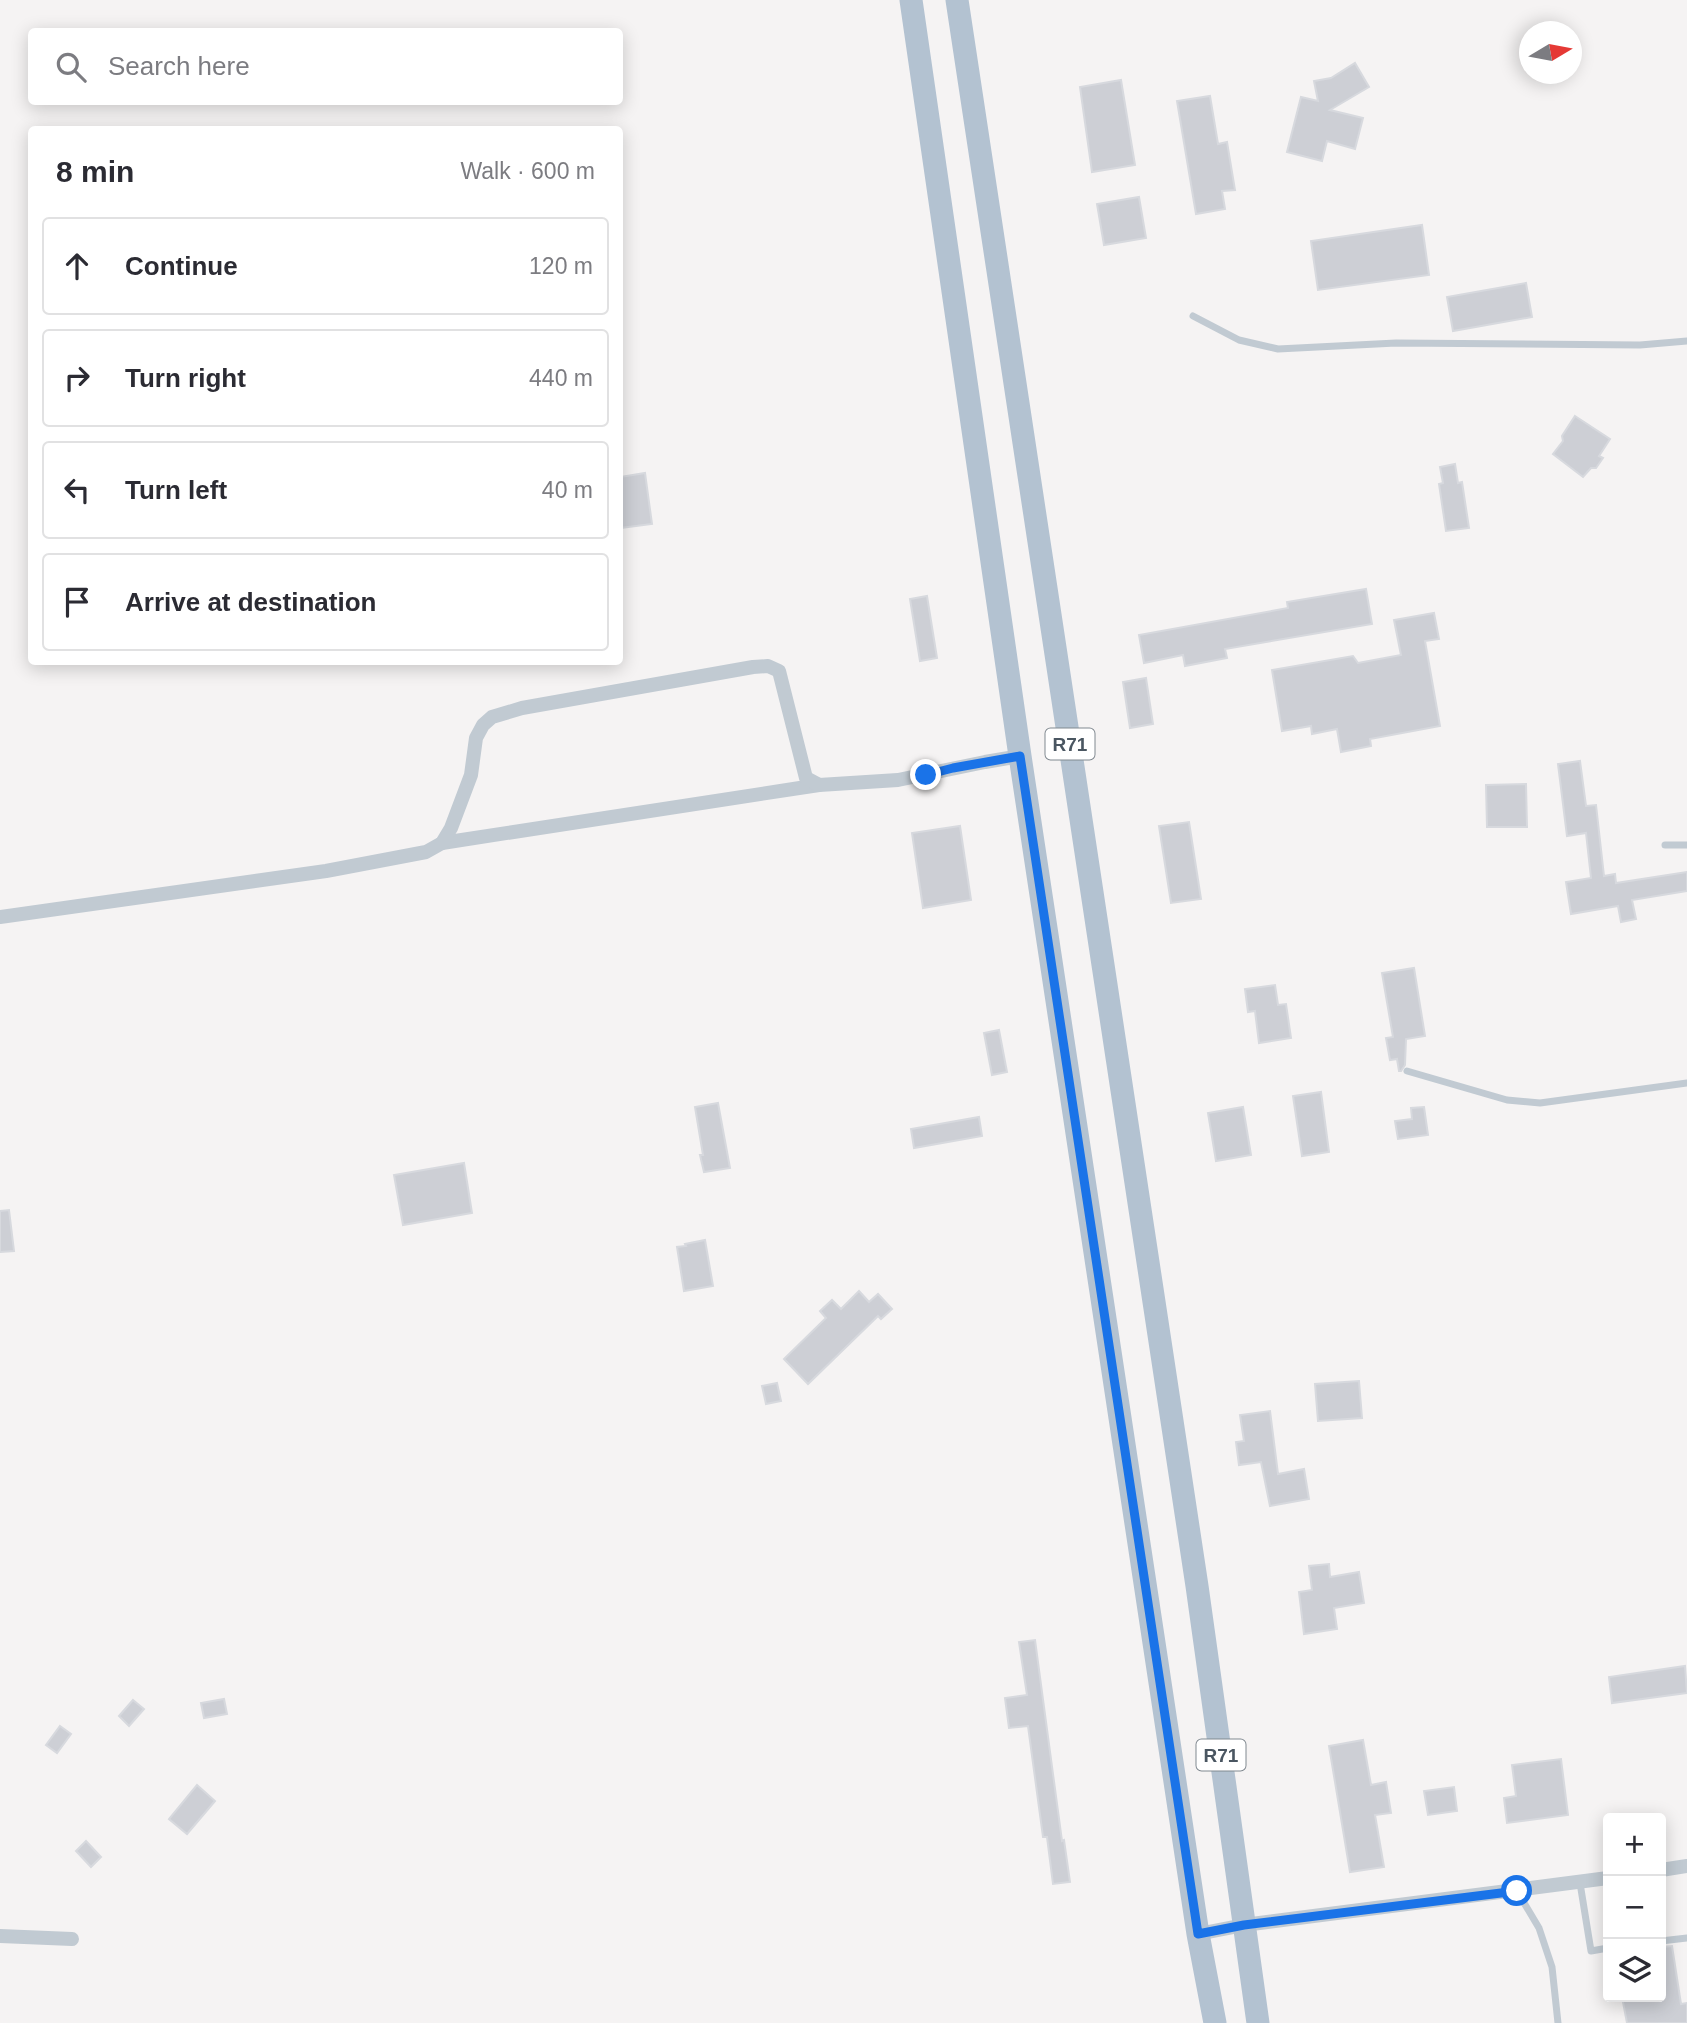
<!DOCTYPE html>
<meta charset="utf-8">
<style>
body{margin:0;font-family:Helvetica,sans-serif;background:#f2f2f3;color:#2b2b33}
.controls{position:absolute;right:21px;bottom:21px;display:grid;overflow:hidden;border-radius:7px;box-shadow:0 4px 18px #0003}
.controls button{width:63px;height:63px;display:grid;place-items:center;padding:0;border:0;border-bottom:2px solid #e1e1e2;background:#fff;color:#2b2b33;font:35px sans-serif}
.compass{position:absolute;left:1519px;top:21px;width:63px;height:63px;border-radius:50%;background:#fff;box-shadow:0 4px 18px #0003;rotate:80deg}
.stop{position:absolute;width:21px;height:21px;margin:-16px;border:5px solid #1a73e8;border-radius:50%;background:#fff}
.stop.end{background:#1a73e8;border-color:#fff;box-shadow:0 2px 7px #0008}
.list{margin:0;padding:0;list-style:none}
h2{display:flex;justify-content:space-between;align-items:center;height:91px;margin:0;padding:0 28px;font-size:30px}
h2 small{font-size:23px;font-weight:400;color:#7c7c81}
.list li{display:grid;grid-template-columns:46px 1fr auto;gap:21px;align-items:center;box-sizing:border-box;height:98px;margin:0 14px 14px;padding:0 14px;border:2px solid #e1e1e2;border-radius:7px}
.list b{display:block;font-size:26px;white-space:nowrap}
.list em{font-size:23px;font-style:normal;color:#7c7c81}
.icon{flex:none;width:38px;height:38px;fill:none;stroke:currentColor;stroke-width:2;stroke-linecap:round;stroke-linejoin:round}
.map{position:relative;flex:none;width:1687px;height:2023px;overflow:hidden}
.search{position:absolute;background:#fff;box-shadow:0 4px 18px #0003;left:28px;top:28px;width:595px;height:77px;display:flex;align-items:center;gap:18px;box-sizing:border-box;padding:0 24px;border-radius:7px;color:#7c7c81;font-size:26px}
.panel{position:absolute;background:#fff;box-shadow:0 4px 18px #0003;left:28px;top:126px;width:595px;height:539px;border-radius:7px}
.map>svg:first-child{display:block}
.building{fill:#cdcfd5;stroke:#d7d9de;stroke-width:2}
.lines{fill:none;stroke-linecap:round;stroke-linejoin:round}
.lane{stroke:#c1cad2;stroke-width:7}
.street{stroke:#c1cad2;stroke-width:14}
.primary{stroke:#b3c2d1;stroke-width:23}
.route{stroke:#1a73e8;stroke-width:9}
.labels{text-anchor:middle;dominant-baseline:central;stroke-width:5;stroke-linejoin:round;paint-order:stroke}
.shield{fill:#fff;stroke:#808990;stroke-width:2}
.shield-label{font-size:19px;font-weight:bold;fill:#4a5661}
</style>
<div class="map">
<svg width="1687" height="2023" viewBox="0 0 1687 2023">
<rect width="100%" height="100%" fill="#f5f3f3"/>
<!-- building -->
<g class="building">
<path d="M1355 63 1369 87 1330 110 1363 118 1355 149 1327 141 1322 161 1287 152 1301 97 1318 101 1314 81 1331 78Z"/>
<path d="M1121 80 1135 165 1092 172 1080 87Z"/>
<path d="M1210 96 1218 144 1227 142 1235 190 1222 191 1225 209 1196 214 1177 101Z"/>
<path d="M1139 197 1146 238 1104 245 1097 204Z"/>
<path d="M1422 225 1429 275 1318 290 1311 241Z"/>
<path d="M1526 283 1532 317 1453 331 1447 297Z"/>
<path d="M1575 416 1610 439 1599 456 1603 458 1596 468H1591L1583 477 1553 454 1563 441 1562 436Z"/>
<path d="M1455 464 1458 483 1462 482 1469 528 1446 531 1439 484 1443 483 1440 467Z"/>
<path d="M645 473 652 524 620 528V477Z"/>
<path d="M1366 589 1372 624 1225 649 1227 658 1185 666 1183 655 1144 663 1139 635 1288 608 1287 602Z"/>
<path d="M927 596 937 658 920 661 910 599Z"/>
<path d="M1434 613 1439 639 1425 641 1440 726 1370 739 1371 746 1341 752 1337 729 1312 734 1311 726 1282 731 1272 670 1353 656 1358 663 1401 655 1394 620Z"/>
<path d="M1146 678 1153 724 1130 728 1123 682Z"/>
<path d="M1580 761 1586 806 1596 805 1604 876 1615 874 1616 883 1687 872V891L1632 900 1636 919 1621 922 1618 906 1571 914 1566 882 1591 878 1586 833 1567 836 1558 764Z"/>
<path d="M1526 784 1527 827H1487L1486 785Z"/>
<path d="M1189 822 1201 899 1171 903 1159 826Z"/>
<path d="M960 826 971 900 923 908 912 833Z"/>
<path d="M1414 968 1425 1036 1406 1039 1405 1065 1401 1071H1399L1397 1059 1390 1060 1386 1038 1393 1037 1382 973Z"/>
<path d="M1275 985 1278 1005 1286 1004 1291 1038 1259 1043 1255 1011 1248 1012 1245 989Z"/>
<path d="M999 1030 1007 1072 992 1075 984 1033Z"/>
<path d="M1321 1092 1329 1152 1302 1156 1293 1096Z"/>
<path d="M718 1103 730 1168 704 1172 700 1155H703L695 1107Z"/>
<path d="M1243 1107 1251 1155 1216 1161 1208 1113Z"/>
<path d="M1424 1107 1428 1135 1398 1139 1395 1121 1412 1119 1411 1108Z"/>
<path d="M979 1117 982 1136 914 1148 911 1129Z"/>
<path d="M464 1163 472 1213 403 1225 394 1175Z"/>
<path d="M9 1210 14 1251 0 1252V1211Z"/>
<path d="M705 1240 713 1286 684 1291 677 1247 686 1246 685 1244Z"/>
<path d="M859 1291 869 1302 878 1294 892 1309 881 1319 878 1316 808 1384 784 1359 826 1318 820 1311 832 1300 841 1309Z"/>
<path d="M1359 1381 1362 1418 1318 1421 1315 1384Z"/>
<path d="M777 1383 781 1401 766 1404 762 1386Z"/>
<path d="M1270 1411 1278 1474 1304 1469 1309 1499 1270 1506 1261 1462 1239 1465 1236 1442 1244 1441 1240 1415Z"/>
<path d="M1329 1564 1330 1577 1359 1572 1364 1603 1334 1608 1337 1629 1304 1634 1299 1592 1312 1590 1309 1566Z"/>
<path d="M1035 1640 1062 1841 1064 1840 1070 1882 1053 1884 1047 1837H1043L1028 1726 1009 1728 1005 1698 1027 1695 1019 1642Z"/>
<path d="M1685 1666 1687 1693 1612 1703 1609 1677Z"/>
<path d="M224 1699 227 1714 204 1718 201 1703Z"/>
<path d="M133 1700 144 1709 129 1726 119 1716Z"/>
<path d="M60 1726 71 1734 57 1753 46 1745Z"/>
<path d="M1363 1740 1371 1785 1386 1782 1391 1813 1375 1815 1384 1867 1350 1872 1329 1746Z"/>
<path d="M1561 1759 1568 1815 1507 1823 1504 1798 1516 1796 1512 1765Z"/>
<path d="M197 1785 215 1801 187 1834 169 1819Z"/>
<path d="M1454 1787 1457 1811 1428 1815 1424 1791Z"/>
<path d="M86 1841 101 1857 91 1867 76 1851Z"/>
<path d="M1672 1946 1681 2004 1687 2003V2023H1627L1622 1997H1661V1947Z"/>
</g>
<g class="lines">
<!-- lane -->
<g class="lane">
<path d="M1193 316 1239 340 1278 349 1396 343 1640 345 1687 341"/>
<path d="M1665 845H1687"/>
<path d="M1407 1071 1507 1100 1540 1103 1687 1083"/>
<path d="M1580 1883 1591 1951 1608 1948"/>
<path d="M1517 1891 1539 1928 1552 1967 1558 2023"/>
<path d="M1661 1941 1687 1938"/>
</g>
<!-- street -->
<g class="street">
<path d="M442 843 819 785"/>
<path d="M0 917 326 871 426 852 442 843 451 828 471 775 476 738 483 725 492 717 522 708 753 667 768 666 779 671 806 778 819 785 898 780 985 762 1020 756"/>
<path d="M1661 1870 1687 1866"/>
<path d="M1198 1934 1244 1925 1608 1878"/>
<path d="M0 1936 72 1939"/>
</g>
<!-- primary -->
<g class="primary">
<path d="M911 0 1020 756 1198 1934 1215 2023"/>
<path d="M957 0 1197 1586 1258 2023"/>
</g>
</g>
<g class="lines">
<!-- route -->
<path class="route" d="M926 775 953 768 1020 756 1198 1934 1244 1925 1517 1891"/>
</g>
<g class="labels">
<!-- shield labels -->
<g class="shield">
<rect x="1045.5" y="728.5" width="49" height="31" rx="5"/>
<rect x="1196.5" y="1739.5" width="49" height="31" rx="5"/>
</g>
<g class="shield-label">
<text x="1070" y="744">R71</text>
<text x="1221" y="1755">R71</text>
</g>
</g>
</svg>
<div class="controls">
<button>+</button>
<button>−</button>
<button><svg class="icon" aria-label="layers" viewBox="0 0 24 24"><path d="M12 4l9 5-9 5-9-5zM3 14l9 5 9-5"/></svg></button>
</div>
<svg class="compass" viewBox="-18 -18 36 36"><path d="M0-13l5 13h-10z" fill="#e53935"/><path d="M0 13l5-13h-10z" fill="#7c7c81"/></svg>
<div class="stop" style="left:1517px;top:1891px"></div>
<div class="stop end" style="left:926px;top:775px"></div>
<div class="search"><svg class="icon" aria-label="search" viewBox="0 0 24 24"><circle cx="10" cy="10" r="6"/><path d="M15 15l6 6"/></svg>Search here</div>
<section class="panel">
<h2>8 min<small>Walk · 600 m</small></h2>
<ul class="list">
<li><svg class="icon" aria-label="ahead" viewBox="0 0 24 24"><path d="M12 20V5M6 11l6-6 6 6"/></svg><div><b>Continue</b></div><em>120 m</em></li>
<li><svg class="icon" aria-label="right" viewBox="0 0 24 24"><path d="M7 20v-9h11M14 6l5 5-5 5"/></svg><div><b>Turn right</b></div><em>440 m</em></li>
<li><svg class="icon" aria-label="left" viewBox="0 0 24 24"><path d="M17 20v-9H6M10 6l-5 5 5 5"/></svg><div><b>Turn left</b></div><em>40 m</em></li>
<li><svg class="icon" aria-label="arrive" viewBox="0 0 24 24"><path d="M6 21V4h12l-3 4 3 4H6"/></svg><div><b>Arrive at destination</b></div></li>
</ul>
</section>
</div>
